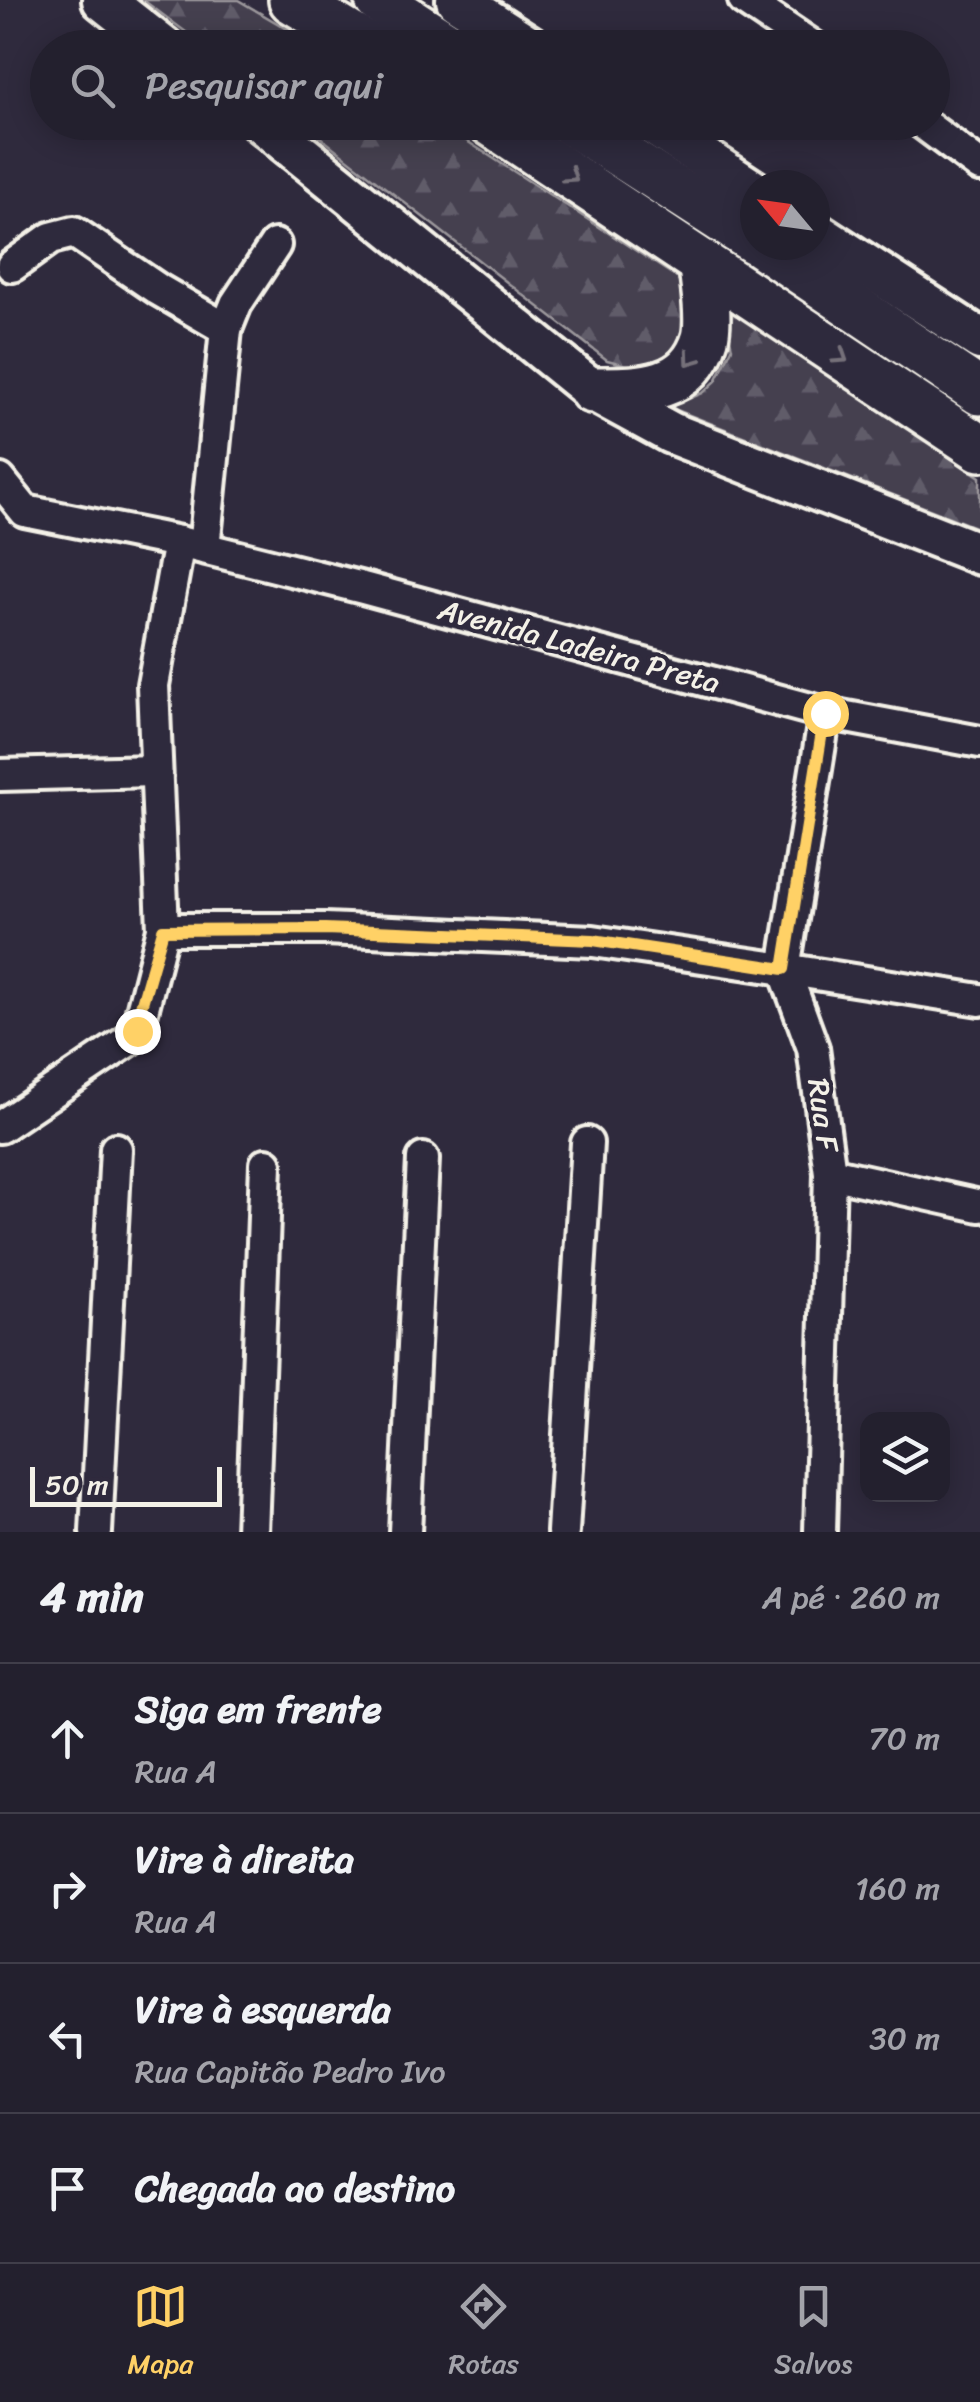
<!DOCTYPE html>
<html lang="pt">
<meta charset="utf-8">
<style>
body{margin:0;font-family:Sriracha,sans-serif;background:#2b2836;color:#f1f3f6}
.controls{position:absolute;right:30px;bottom:30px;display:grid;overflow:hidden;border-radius:20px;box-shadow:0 5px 25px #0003}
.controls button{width:90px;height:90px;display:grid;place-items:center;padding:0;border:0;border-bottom:2px solid #403e4a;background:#23202e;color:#f1f3f6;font:50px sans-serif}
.compass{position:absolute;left:740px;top:170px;width:90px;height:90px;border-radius:50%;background:#23202e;box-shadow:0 5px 25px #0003;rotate:299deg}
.scale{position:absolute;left:30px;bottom:25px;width:192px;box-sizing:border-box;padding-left:10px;border:5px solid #f4f1e8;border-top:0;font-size:28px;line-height:35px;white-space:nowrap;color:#f4f1e8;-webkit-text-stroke:8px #2f2a3d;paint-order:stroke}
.stop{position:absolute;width:30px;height:30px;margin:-22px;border:8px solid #ffd166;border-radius:50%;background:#fff}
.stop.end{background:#ffd166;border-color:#fff;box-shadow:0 2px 10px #0008}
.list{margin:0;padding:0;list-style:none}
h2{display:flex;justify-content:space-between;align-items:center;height:130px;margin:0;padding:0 40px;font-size:42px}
h2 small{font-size:32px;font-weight:400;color:#a3a3aa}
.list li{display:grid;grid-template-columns:65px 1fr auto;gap:30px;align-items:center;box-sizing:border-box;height:150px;padding:0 40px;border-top:2px solid #403e4a}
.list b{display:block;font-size:38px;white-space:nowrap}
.list p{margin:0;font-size:32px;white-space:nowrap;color:#a3a3aa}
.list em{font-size:32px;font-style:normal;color:#a3a3aa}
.icon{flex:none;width:55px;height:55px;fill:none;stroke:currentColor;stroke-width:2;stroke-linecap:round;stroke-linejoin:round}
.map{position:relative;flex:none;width:980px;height:1532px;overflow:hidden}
.search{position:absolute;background:#23202e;box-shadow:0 5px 25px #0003;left:30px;right:30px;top:30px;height:110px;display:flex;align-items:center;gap:25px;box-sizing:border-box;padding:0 35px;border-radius:55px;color:#a3a3aa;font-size:38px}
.sheet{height:730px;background:#23202e}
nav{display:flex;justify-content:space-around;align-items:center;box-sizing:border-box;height:140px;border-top:2px solid #403e4a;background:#23202e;font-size:28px;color:#a3a3aa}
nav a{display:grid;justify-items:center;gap:5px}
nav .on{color:#ffd166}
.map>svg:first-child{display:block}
.forest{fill:url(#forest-firs);stroke:#9c989c;stroke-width:2.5}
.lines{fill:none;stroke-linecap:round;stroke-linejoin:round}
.minor-casing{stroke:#f4f1e8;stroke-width:38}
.major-casing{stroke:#f4f1e8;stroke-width:48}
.highway-casing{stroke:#f4f1e8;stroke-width:52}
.minor{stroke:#2f2a3d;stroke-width:30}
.major{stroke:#2f2a3d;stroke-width:40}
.highway{stroke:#2f2a3d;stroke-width:45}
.oneway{stroke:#747079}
.route{stroke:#ffd166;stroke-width:12}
.labels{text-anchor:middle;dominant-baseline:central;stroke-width:8;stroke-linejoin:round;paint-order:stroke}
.street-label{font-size:30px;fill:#f4f1e8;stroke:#2f2a3d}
</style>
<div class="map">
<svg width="980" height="1532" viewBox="0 0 980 1532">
<defs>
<pattern id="forest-firs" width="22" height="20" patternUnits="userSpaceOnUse" patternTransform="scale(2.5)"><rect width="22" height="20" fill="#454050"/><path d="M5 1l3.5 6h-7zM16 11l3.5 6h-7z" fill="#605c69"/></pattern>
</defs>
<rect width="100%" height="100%" fill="#2f2a3d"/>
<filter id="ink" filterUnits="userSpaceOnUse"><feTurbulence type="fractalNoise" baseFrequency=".01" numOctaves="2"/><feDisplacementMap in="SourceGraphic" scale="20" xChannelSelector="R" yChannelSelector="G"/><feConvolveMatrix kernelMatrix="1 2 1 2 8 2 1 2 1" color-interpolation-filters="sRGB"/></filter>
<g filter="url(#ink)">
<!-- forest -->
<g class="forest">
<path d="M143 0H238L318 47H206Z"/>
<path d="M302 123H439L678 278 691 331 669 356 646 370 607 360Z"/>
<path d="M723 305 980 477V529L669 407 703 393 716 381 732 348Z"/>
</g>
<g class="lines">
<!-- minor casing -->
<g class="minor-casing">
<g id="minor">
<path d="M744 0 815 48"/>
<path d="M921 122 980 166"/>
<path d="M12 266 51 238 74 232 159 290 226 329"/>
<path d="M0 480 25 511 179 542 363 588 825 713 980 742"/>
<path d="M204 548 226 329 236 304 275 245"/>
<path d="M0 775 154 771"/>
<path d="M163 929H325L593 941 784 969 825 713"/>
<path d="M784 969 813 1048 830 1173 820 1532"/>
<path d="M784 969 980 1000"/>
<path d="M0 1127 132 1038 137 1031 163 929 153 685 179 542"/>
<path d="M830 1173 980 1206"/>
<path d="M96 1532 116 1149"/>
<path d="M252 1532 266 1164"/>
<path d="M405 1532 423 1159"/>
<path d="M563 1532 587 1143"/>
</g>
</g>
<!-- major casing -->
<g class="major-casing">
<g id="major">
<path d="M103 0 164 48"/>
<path d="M457 0 532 48"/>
<path d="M261 122 592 390 671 433 980 554"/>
<path d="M649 122 755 192"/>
<path d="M815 232 980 339"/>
</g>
</g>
<!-- highway casing -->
<g class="highway-casing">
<g id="highway">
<path d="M292 0 371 48"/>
<path d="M378 0 452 48"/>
<path d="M490 122 980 448"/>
<path d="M570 122 755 241"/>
<path d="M762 245 980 392"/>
<path d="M592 390C637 390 689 393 705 338 710 317 704 288 702 266"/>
</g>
</g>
<!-- minor -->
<use href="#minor" class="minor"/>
<!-- major -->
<use href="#major" class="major"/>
<!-- highway -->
<use href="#highway" class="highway"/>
</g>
<!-- one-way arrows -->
<defs><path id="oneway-chevron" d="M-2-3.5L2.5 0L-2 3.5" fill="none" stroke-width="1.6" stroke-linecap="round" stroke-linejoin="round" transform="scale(2.5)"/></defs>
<g class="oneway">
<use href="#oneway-chevron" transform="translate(571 176) rotate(34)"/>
<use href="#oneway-chevron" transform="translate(841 357) rotate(33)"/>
<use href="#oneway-chevron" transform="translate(691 359) rotate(126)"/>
</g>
</g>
<g class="lines" filter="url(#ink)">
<!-- route -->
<path class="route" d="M137 1031 140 1010 163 930 325 929 593 940 784 969 825 713"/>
</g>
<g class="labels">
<!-- street labels -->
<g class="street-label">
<text transform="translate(579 646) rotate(15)">Avenida Ladeira Preta</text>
<text transform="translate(823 1115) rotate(82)">Rua F</text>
</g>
</g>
</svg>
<div class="controls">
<button><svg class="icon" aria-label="layers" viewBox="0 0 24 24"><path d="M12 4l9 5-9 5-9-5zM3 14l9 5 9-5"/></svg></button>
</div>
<svg class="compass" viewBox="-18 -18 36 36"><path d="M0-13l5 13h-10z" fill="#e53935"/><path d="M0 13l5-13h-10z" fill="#a3a3aa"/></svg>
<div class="scale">50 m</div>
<div class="stop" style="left:825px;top:713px"></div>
<div class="stop end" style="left:137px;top:1031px"></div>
<div class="search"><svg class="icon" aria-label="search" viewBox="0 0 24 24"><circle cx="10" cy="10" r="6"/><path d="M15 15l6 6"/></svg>Pesquisar aqui</div>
</div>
<section class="sheet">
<h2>4 min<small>A pé · 260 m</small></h2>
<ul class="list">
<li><svg class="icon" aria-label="ahead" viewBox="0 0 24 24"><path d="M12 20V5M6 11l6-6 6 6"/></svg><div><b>Siga em frente</b><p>Rua A</p></div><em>70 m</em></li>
<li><svg class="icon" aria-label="right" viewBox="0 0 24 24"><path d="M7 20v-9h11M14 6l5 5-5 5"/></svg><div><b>Vire à direita</b><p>Rua A</p></div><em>160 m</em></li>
<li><svg class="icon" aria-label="left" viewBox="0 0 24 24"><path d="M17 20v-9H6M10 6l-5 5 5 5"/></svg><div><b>Vire à esquerda</b><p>Rua Capitão Pedro Ivo</p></div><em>30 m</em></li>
<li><svg class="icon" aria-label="arrive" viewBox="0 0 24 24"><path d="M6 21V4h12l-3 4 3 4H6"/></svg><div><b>Chegada ao destino</b></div></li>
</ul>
</section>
<nav>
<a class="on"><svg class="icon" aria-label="map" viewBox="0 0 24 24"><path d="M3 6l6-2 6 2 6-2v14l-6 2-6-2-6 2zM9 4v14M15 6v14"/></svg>Mapa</a>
<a><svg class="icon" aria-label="directions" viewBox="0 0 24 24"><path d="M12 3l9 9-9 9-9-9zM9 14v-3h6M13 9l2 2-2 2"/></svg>Rotas</a>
<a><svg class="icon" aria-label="saved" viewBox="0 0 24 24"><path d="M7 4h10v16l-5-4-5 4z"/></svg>Salvos</a>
</nav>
